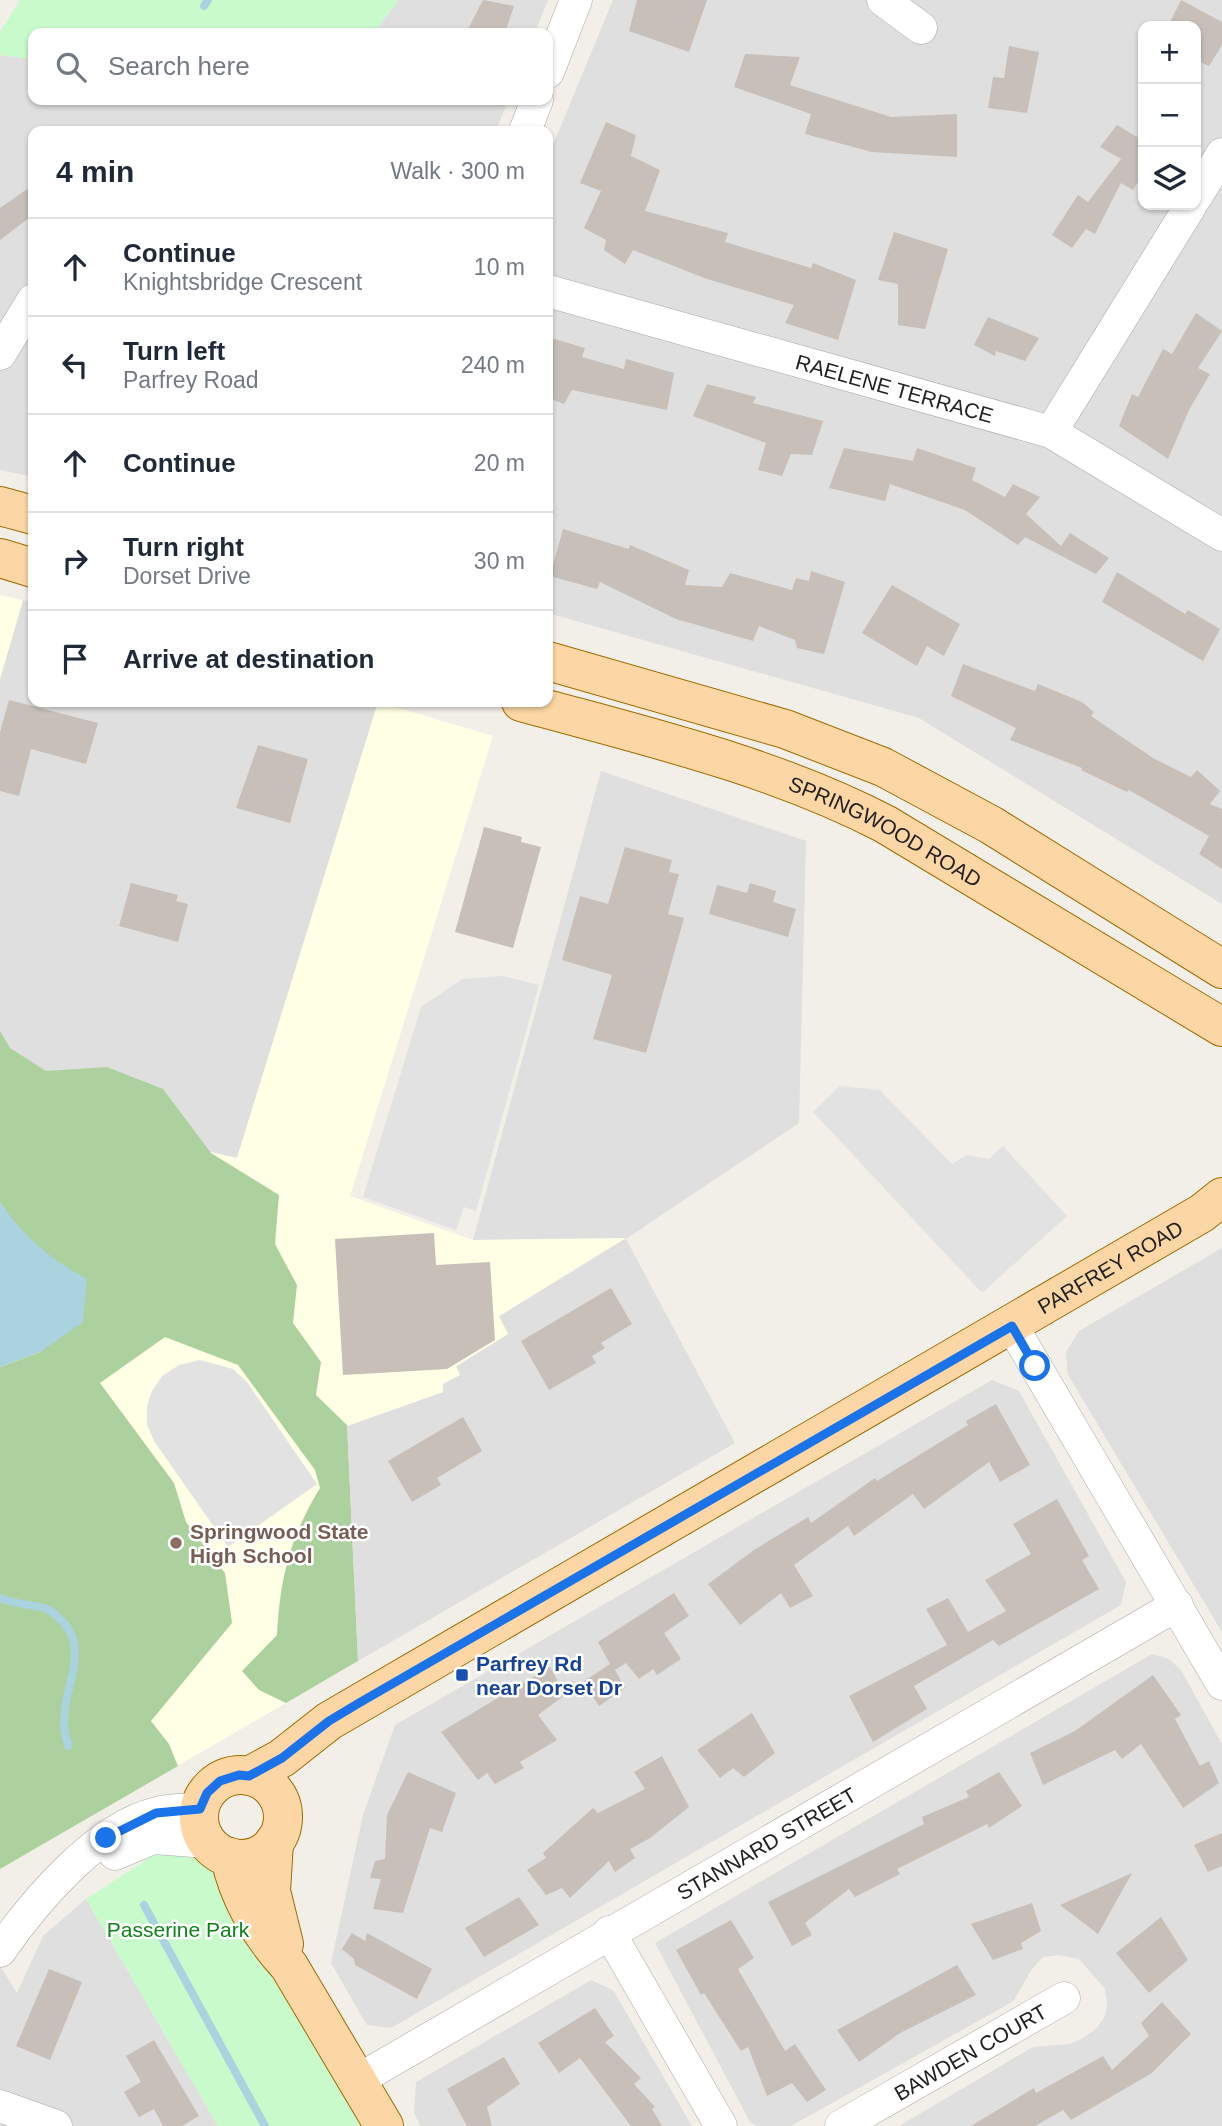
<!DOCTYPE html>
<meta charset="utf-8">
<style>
body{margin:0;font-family:Arial,sans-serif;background:#f6f6f7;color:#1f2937}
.controls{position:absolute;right:21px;top:21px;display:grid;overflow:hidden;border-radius:14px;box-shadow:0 2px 5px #0004}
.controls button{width:63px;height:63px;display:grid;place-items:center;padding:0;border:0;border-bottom:2px solid #e0e1e3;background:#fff;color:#1f2937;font:35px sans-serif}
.stop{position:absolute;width:21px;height:21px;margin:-16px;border:5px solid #1a73e8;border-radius:50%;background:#fff}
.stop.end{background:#1a73e8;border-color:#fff;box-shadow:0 2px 7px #0008}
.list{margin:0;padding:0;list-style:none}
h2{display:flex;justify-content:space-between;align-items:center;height:91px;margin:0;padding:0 28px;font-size:30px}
h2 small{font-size:23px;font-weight:400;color:#747a83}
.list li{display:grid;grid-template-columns:46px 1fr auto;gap:21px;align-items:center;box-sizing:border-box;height:98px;padding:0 28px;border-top:2px solid #e0e1e3}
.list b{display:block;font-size:26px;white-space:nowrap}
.list p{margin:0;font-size:23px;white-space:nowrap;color:#747a83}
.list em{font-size:23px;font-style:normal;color:#747a83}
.icon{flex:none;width:38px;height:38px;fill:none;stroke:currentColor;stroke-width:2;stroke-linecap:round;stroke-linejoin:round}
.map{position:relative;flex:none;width:1222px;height:2126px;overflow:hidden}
.search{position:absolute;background:#fff;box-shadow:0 2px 5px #0004;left:28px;top:28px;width:525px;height:77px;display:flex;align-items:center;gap:18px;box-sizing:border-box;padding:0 24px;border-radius:14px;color:#747a83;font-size:26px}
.panel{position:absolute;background:#fff;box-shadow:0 2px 5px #0004;left:28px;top:126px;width:525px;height:581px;border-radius:14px}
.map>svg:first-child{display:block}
.residential{fill:#e0dfdf;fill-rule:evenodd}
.education{fill:#ffffe5}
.forest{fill:#add19e}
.park{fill:#c8facc}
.parking{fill:#e2e2e2}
.water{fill:#aad3df}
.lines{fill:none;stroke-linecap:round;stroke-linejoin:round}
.stream{stroke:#aad3df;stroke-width:8}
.building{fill:#c7bfb8}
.minor-casing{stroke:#a9a9a9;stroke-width:33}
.major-casing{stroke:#a06b00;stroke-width:40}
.minor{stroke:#fff;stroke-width:32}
.major{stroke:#fcd6a4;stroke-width:38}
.route{stroke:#1a73e8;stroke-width:9}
.education-dot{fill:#8d6e63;stroke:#fff;stroke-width:2.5}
.transit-dot{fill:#1a4fb4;stroke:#fff;stroke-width:2.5}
.labels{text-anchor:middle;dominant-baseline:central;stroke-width:5;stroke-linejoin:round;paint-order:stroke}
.street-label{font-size:21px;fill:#222;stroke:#fff}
.education-label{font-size:21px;font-weight:bold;fill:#785e54;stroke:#fff;text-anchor:start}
.transit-label{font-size:21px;font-weight:bold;fill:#164399;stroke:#fff;text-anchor:start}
.park-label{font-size:21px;fill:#0c8416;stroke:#fff}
</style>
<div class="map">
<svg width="1222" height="2126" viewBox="0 0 1222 2126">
<rect width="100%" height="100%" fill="#f2efe9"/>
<!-- residential -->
<g class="residential">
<path d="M398 0H548L535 33H374Z"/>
<path d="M613 0H1222V904L919 718 548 613V157ZM1143 26H1196V205H1143Z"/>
<path d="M0 55 33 59V100H508L496 131H33V477L0 470Z"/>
<path d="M23 600 33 603V702H378L237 1158 0 1105V679Z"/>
<path d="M601 771 806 841 799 1123 626 1239 735 1443 358 1661 347 1426 443 1392V1384L455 1367 508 1334 498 1317 624 1239 473 1240Z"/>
<path d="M1222 1248V1632L1068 1375 1066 1352 1079 1331Z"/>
<path d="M992 1380 1019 1391 1126 1582 1121 1605 391 2028 367 2025 331 1963 363 1815 395 1725Z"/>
<path d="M1152 1654 1169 1659 1181 1670 1222 1744V2126H899L1033 2047 1069 2044 1083 2038 1097 2028 1105 2016 1107 2003 1105 1989 1079 1959 1058 1955 1043 1957 1032 1969 1014 2000 1005 2006 791 2126H758L750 2122 655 1943Z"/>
<path d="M86 1899 218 2126H0V1966L17 1993 43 1936Z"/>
<path d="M591 1980 613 1990 692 2126H421L414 2113 416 2082Z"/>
</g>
<!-- education -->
<g class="education">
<path d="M0 595 23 600 0 679Z"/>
<path d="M378 702 493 736 350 1196 473 1240 626 1238 499 1316 508 1334 456 1366 460 1375 443 1384V1392L347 1426 358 1661 0 1869V1105L237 1158Z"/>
</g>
<!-- forest -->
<path class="forest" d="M0 1031 10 1048 46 1071 107 1067 163 1089 211 1153 279 1195 275 1244 297 1285 293 1323 321 1362 316 1395 347 1425 358 1661 286 1703 259 1690 242 1671 277 1635C280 1578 290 1537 320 1488L315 1470 238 1365 165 1337 100 1383 174 1483 186 1522 225 1573 232 1623 151 1721 169 1744 178 1766 0 1869V1367L40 1352 87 1280 50 1259 17 1228 0 1202Z"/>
<!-- park -->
<g class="park">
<path d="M20 0H398L374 33H33V59L0 55V32Z"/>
<path d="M169 1845 204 1856 217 1868 365 2126H218L86 1899Z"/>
</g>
<!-- parking -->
<g class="parking">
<path d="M503 976 539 985 476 1211 464 1207 456 1230 363 1197 421 1007 462 979Z"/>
<path d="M840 1086 880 1090 952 1164 967 1155 989 1159 1003 1146 1067 1216 982 1293 813 1112Z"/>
<path d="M200 1360 233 1369 247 1382 317 1484 228 1547 154 1441 147 1424V1406L152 1391 162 1376 179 1365Z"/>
</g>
<!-- water -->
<path class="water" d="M0 1202C24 1237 50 1259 87 1279L83 1322 40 1352 0 1367Z"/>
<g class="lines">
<!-- stream -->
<g class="stream">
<path d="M204 6 208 0"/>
<path d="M0 1598C15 1605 39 1605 47 1609 98 1640 63 1682 64 1724 64 1731 67 1739 68 1746"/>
<path d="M144 1905 265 2126"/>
</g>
</g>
<!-- building -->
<g class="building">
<path d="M483 0 514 6 505 33H466Z"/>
<path d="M637 0H707L689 52 629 31Z"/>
<path d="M1181 0 1222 22V45L1209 66 1196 60V26H1168Z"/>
<path d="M1009 46 1039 52 1027 113 988 108 993 77 1004 78Z"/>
<path d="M745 54 800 57 790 85 891 117 957 114V157L872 152 805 134 811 114 734 87Z"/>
<path d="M606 122 636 135 631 156 660 170 645 211 728 233 725 242 811 268 813 263 856 280 838 340 785 323 794 305 707 279 633 250 625 264 604 250 606 240 584 228 601 191 580 183Z"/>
<path d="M1117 125 1137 137 1143 129V173L1133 190 1121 183 1095 234 1086 229 1072 248 1052 235 1078 195 1088 202 1121 159 1100 147Z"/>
<path d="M33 185V215L0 240V208Z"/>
<path d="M894 232 948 249 925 329 898 325V284L878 280Z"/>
<path d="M1196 313 1222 331 1198 368 1210 374 1189 410 1168 459 1119 426 1132 394 1138 397 1163 349 1172 354Z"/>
<path d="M988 317 1039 338 1025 361 996 351 995 356 974 345Z"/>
<path d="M548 337 585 348 582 357 624 369 626 359 674 373 667 410 572 390 564 404 548 398Z"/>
<path d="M707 384 756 397 753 403 823 421 812 455 791 454 782 476 758 470 766 443 693 416Z"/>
<path d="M844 448 913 461 917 448 976 468 972 480 1005 497 1013 484 1040 497 1026 514 1061 546 1070 533 1109 558 1096 574 1025 537 1018 545 965 510 890 484 885 501 829 488Z"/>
<path d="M563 529 629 549 630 545 689 570 685 585 722 587 730 573 792 590 796 578 809 581 811 571 845 582 824 654 797 648 795 640 759 626 753 641 676 619 600 582 597 589 550 576Z"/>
<path d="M1117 572 1185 614 1188 610 1220 629 1203 661 1102 602Z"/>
<path d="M892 585 960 624 944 656 927 646 917 666 862 633Z"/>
<path d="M963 664 1035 691 1038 684 1082 702 1094 712 1091 716 1153 758 1191 777 1197 770 1220 791 1210 804 1222 809V869L1199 854 1209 836 1129 790 1127 792 1081 770 1082 768 1010 740 1016 728 951 696Z"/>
<path d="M9 700 98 723 86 764 31 749 19 796 0 791V732Z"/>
<path d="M258 745 308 759 290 823 236 808Z"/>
<path d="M484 827 522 837 521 842 541 847 513 948 455 932Z"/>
<path d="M625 847 672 860 669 872 679 874 668 914 684 918 646 1053 593 1039 612 975 562 960 580 896 608 904Z"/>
<path d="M131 883 178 895 176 901 188 904 178 942 119 926Z"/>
<path d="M750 883 776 891 773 902 796 909 788 937 709 914 717 885 747 893Z"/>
<path d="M434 1233 436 1265 490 1262 495 1340 447 1369 343 1375 335 1239Z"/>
<path d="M611 1288 632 1324 601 1343 605 1348 592 1356 596 1363 549 1390 521 1341Z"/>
<path d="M996 1404 1030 1465 1000 1482 989 1462 924 1509 913 1494 854 1536 848 1526 794 1565 813 1596 790 1608 781 1593 740 1625 708 1584 754 1550 808 1517 811 1523 875 1478 877 1481 968 1425 966 1421Z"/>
<path d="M463 1417 482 1451 437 1478 441 1485 412 1502 388 1461Z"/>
<path d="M1057 1499 1089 1556 1082 1560 1099 1589 999 1646 993 1640 914 1686 927 1709 873 1742 849 1696 947 1645 926 1609 948 1598 968 1632 1006 1611 985 1580 1031 1554 1013 1524Z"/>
<path d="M674 1593 689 1616 664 1633 681 1659 657 1675 653 1669 639 1679 626 1663 615 1670 625 1688 599 1706 583 1682 610 1664 598 1642Z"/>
<path d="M550 1667 565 1695 538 1715 557 1740 520 1762 524 1768 495 1784 487 1773 478 1780 441 1732Z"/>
<path d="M1153 1675 1181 1715 1175 1719 1200 1766 1209 1761 1219 1783 1183 1808 1141 1744 1122 1759 1115 1750 1043 1785 1030 1753 1075 1731Z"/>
<path d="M752 1713 775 1753 744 1777 733 1768 720 1778 697 1750Z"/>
<path d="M662 1756 689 1807 650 1838 630 1849 635 1858 615 1872 609 1861 570 1898 562 1888 546 1895 527 1870 546 1858 543 1853 593 1808 598 1813 645 1789 634 1772Z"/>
<path d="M408 1772 456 1793 442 1832 430 1828 403 1913 373 1909 381 1879 370 1878 375 1861 385 1859 387 1815Z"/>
<path d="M999 1772 1022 1806 989 1828 987 1824 897 1869 900 1874 855 1897 849 1889 805 1923 812 1935 792 1946 768 1902 924 1824 922 1817 969 1797 966 1791Z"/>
<path d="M1222 1833V1866L1208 1872 1194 1845Z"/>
<path d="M1132 1873 1098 1934 1060 1905Z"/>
<path d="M519 1897 539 1925 484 1957 465 1928Z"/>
<path d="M1032 1903 1041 1931 1021 1943 1023 1949 993 1960 971 1924Z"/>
<path d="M1161 1917 1188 1960 1149 1993 1116 1953Z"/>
<path d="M731 1920 754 1958 738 1969 785 2051 795 2044 826 2090 807 2102 792 2083 767 2096 748 2047 741 2051 704 1993 701 1995 676 1950Z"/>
<path d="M352 1933 365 1941 367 1933 432 1969 417 1999 355 1965 354 1959 342 1949Z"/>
<path d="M957 1965 976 1995 900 2033 859 2062 837 2030Z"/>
<path d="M49 1969 82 1982 50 2060 16 2046Z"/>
<path d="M1162 2002 1191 2034 1152 2073 1071 2120 1063 2110 1035 2126H971L1034 2088 1036 2093 1103 2056 1112 2070 1149 2036 1141 2023Z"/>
<path d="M595 2008 614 2036 605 2042 641 2078 634 2084 655 2107 652 2109 662 2126H631L580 2058 559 2073 538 2043Z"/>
<path d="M154 2040 199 2116 182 2126H163L154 2109 139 2117 124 2092 141 2082 126 2056Z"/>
<path d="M504 2057 520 2084 487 2107 492 2126H467L447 2089Z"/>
</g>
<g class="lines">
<!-- minor casing -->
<g class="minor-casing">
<g id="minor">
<path d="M883 0 921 28"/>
<path d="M548 72 576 0"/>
<path d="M525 131 537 100"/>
<path d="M1196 197 1222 154"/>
<path id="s1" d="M548 291 1051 432 1222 535"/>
<path d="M0 354 33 300"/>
<path d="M1051 432 1191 205"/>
<path d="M1012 1326 1222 1684"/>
<path d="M115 1854 153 1838 208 1842"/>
<path d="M609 1932 721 2126"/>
<path d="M0 1951C34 1902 97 1827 157 1813 170 1809 186 1810 200 1809"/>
<path id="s2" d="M358 2080 1177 1605"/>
<path d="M0 2106 56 2126"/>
<path id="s3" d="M841 2126 1064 1998"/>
</g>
</g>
<!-- major casing -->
<g class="major-casing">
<g id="major">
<path d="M0 506 33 515"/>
<path d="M0 558 33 568"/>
<path d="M548 661 785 729 883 767 991 825 1222 969"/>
<path id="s4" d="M521 702C644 736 771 765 885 824L1222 1027"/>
<circle cx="241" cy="1817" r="42"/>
<path id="s5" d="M249 1776 282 1758 329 1721 1202 1213 1222 1197"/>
<path d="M274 1842 271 1891 284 1944"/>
<path d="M230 1857C238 1897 261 1936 289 1966L384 2126"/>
</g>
</g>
<!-- minor -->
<use href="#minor" class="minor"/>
<!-- major -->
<use href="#major" class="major"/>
</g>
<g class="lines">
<!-- route -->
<path class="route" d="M106 1838 156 1813 200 1809 207 1793 220 1781 239 1775 249 1776 282 1758 329 1721 359 1703 1012 1326 1035 1366"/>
</g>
<!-- markers -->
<circle class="education-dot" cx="176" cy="1543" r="7"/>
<rect class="transit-dot" x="455" y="1668" width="14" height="14" rx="3.5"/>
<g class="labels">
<!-- street labels -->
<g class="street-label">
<text stroke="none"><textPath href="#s1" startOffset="360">RAELENE TERRACE</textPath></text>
<text stroke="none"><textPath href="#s4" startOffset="388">SPRINGWOOD ROAD</textPath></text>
<text stroke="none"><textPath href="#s5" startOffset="1001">PARFREY ROAD</textPath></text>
<text stroke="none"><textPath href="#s2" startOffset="472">STANNARD STREET</textPath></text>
<text stroke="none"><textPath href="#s3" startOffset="149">BAWDEN COURT</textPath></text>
</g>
<!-- education labels -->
<g class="education-label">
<text x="190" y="1531">Springwood State<tspan x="190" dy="24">High School</tspan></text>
</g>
<!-- transit labels -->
<g class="transit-label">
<text x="476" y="1663">Parfrey Rd<tspan x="476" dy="24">near Dorset Dr</tspan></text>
</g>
<!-- park labels -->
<g class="park-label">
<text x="178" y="1929">Passerine Park</text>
</g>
</g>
</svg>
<div class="controls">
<button>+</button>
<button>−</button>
<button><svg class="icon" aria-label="layers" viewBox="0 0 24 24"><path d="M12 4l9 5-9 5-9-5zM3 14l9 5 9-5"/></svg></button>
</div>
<div class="stop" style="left:1035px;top:1366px"></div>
<div class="stop end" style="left:106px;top:1838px"></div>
<div class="search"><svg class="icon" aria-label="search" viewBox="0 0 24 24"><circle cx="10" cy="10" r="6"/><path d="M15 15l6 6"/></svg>Search here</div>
<section class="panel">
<h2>4 min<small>Walk · 300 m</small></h2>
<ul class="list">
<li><svg class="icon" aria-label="ahead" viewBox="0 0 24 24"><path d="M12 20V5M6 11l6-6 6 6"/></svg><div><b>Continue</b><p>Knightsbridge Crescent</p></div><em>10 m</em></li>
<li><svg class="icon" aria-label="left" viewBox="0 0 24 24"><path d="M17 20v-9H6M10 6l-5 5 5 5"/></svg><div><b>Turn left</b><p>Parfrey Road</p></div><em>240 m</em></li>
<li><svg class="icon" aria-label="ahead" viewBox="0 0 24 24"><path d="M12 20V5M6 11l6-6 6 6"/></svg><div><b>Continue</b></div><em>20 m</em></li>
<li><svg class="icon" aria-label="right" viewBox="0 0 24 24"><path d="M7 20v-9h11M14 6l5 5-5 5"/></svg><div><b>Turn right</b><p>Dorset Drive</p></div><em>30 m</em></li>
<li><svg class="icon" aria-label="arrive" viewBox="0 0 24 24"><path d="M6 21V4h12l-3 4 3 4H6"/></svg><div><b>Arrive at destination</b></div></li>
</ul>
</section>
</div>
